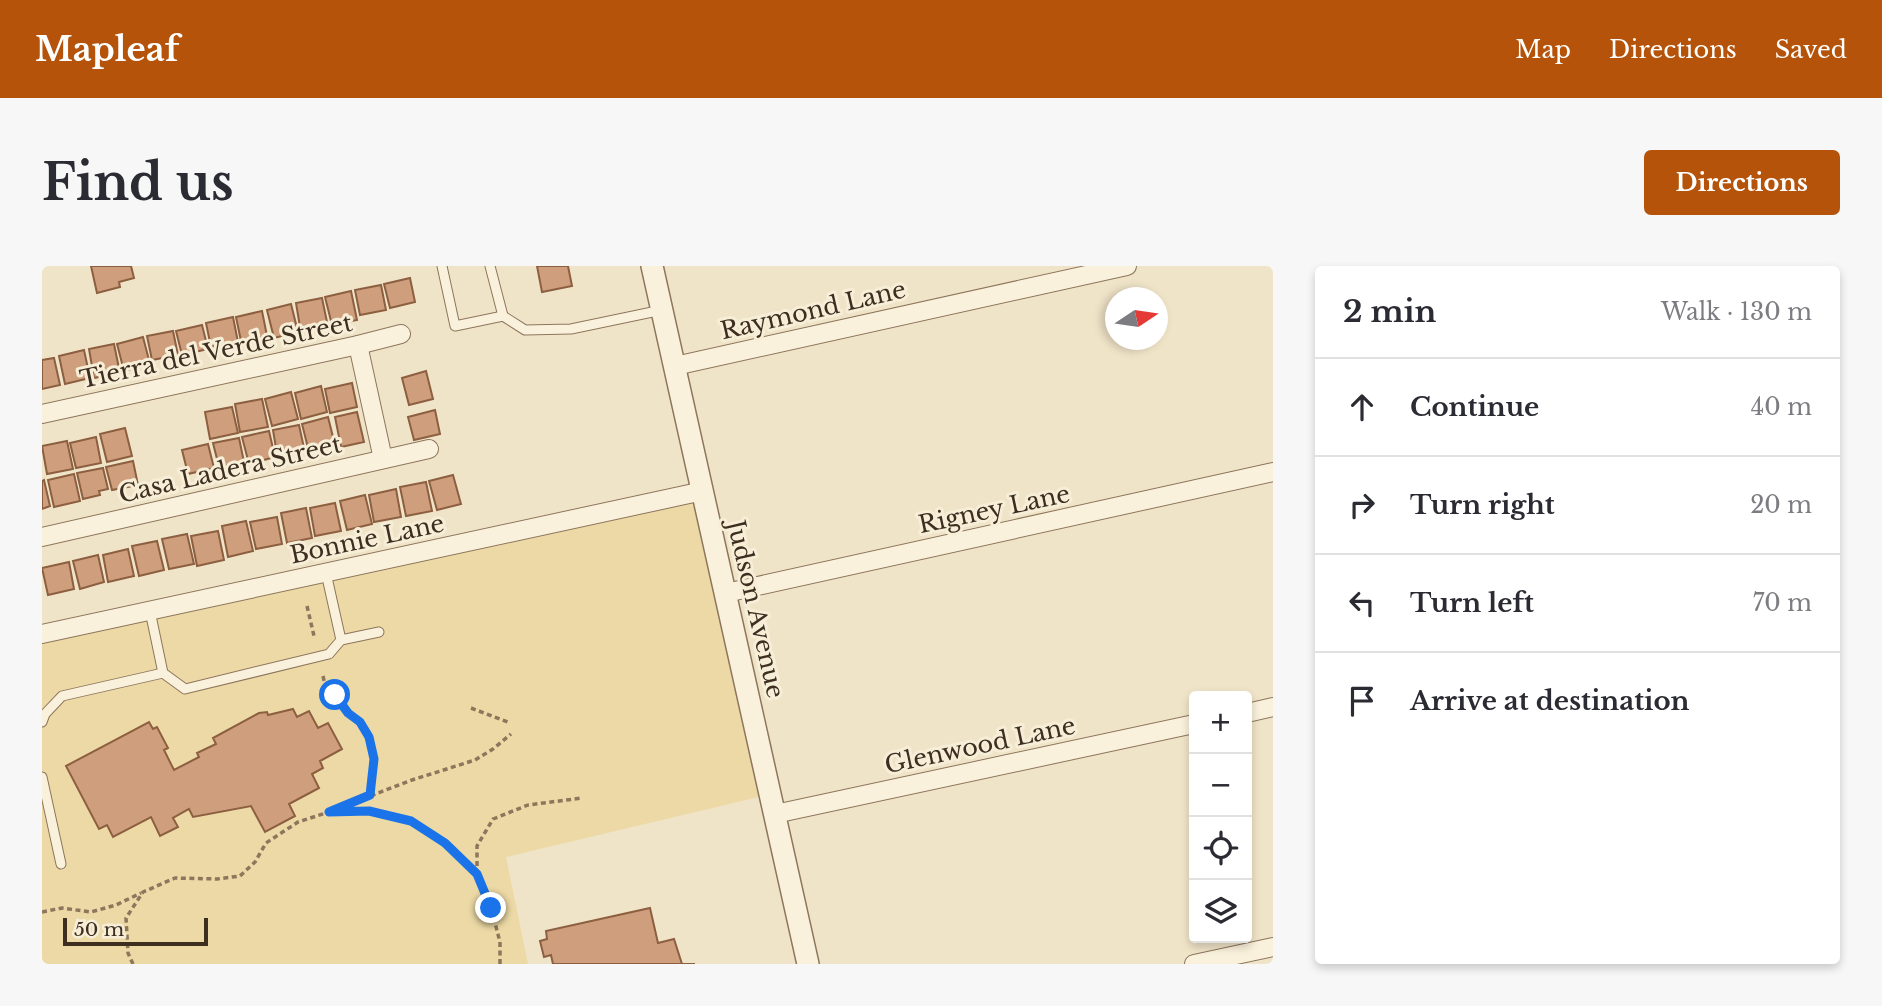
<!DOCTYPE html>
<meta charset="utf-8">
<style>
body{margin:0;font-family:"Libre Baskerville",serif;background:#f7f7f7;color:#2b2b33}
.controls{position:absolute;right:21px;bottom:21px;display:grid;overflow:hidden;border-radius:7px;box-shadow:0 4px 10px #0003}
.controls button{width:63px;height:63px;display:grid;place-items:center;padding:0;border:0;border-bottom:2px solid #e1e1e2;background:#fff;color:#2b2b33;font:35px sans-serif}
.compass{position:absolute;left:1063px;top:21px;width:63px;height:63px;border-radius:50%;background:#fff;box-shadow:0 4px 10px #0003;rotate:77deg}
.scale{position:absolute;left:21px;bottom:18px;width:145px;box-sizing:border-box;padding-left:7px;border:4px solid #3d2e20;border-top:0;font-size:19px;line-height:24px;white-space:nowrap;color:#3d2e20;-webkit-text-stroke:5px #f7eed8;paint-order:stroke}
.stop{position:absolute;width:21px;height:21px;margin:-16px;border:5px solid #1a73e8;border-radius:50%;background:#fff}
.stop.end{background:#1a73e8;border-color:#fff;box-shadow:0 2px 7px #0008}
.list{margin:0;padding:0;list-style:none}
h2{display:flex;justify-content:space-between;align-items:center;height:91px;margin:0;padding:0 28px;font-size:30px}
h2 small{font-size:23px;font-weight:400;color:#7c7c81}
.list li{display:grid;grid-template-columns:46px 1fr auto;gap:21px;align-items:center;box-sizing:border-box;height:98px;padding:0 28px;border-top:2px solid #e1e1e2}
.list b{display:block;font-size:26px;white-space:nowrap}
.list em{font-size:23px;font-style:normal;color:#7c7c81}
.icon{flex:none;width:38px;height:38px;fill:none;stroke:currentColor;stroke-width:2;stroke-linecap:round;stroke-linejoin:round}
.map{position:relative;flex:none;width:1231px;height:698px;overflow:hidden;border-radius:7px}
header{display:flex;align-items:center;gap:42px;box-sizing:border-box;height:98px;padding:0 35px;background:#b45309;color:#fff}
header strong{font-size:33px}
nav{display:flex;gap:38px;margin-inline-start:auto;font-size:24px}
.intro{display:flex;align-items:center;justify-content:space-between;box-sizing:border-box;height:168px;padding:0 42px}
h1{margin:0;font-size:49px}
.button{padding:18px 32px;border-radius:7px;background:#b45309;color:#fff;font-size:24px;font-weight:700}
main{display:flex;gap:42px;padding:0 42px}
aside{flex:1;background:#fff;border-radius:7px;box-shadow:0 4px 10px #0003}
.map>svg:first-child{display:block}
.sand{fill:#ecd9a5}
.building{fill:#cf9f7d;stroke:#8d5f41;stroke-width:2}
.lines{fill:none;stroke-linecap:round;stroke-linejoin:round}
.service-casing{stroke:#8d765c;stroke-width:11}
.minor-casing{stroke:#8d765c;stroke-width:20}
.tertiary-casing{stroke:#8d765c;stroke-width:24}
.path{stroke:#8d765c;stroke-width:3.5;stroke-dasharray:5 3.5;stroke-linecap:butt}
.service{stroke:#faf1dc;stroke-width:9}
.minor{stroke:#faf1dc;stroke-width:18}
.tertiary{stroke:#faf1dc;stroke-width:21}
.route{stroke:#1a73e8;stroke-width:9}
.labels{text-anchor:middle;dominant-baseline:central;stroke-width:6;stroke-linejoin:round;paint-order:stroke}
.street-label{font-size:24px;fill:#3d2e20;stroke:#f7eed8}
</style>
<header>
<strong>Mapleaf</strong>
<nav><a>Map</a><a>Directions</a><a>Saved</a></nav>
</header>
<div class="intro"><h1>Find us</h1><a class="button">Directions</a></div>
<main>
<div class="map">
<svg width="1231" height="698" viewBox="0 0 1231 698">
<rect width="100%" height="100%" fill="#f0e4c8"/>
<!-- sand -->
<path class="sand" d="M661 225 729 528 464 591 486 698H0V378L284 307Z"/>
<!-- building -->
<g class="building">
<path d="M49 0H89L92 12 77 16 78 21 55 27Z"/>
<path d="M495 0H526L530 20 500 26Z"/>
<path d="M368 12 373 36 348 42 342 18Z"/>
<path d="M339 19 344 44 318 49 313 24Z"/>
<path d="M309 25 315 54 290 59 283 31Z"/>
<path d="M280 32 285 56 258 61 254 37Z"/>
<path d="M249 38 256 66 232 72 225 44Z"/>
<path d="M220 45 225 70 199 75 194 51Z"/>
<path d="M191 51 196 76 169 81 164 57Z"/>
<path d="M160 59 166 83 140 89 134 65Z"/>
<path d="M131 65 136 89 110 94 105 70Z"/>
<path d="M101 71 108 98 82 105 75 78Z"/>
<path d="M72 78 78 107 52 112 47 83Z"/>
<path d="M42 84 48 112 23 118 17 90Z"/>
<path d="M12 92 18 119 0 123V94Z"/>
<path d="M384 105 391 133 367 139 360 112Z"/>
<path d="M310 117 315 141 288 147 283 123Z"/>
<path d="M279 120 285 146 259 153 253 127Z"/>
<path d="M249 126 256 153 230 160 223 133Z"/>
<path d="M220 133 226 161 198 166 193 138Z"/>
<path d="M190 141 196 167 168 173 163 146Z"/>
<path d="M393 144 398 168 372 174 366 151Z"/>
<path d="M315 146 322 176 299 181 293 151Z"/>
<path d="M286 151 292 175 266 182 260 158Z"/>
<path d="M257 159 262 182 235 188 231 164Z"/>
<path d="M83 162 90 190 65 196 58 168Z"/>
<path d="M227 165 233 191 207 198 200 171Z"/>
<path d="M54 171 59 197 34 202 28 177Z"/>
<path d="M197 172 202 196 177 201 171 177Z"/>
<path d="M25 175 31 203 5 208 0 180Z"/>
<path d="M166 178 172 202 146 208 140 184Z"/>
<path d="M91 195 96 219 70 224 64 201Z"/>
<path d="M61 202 66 223 57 225 58 229 41 233 35 207Z"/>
<path d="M32 208 38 235 12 241 6 214Z"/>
<path d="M411 209 419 238 395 244 387 215Z"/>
<path d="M2 214 8 240 0 243V215Z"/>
<path d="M384 216 390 245 364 250 358 221Z"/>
<path d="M354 223 359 251 332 256 327 229Z"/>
<path d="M323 229 330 258 305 264 298 235Z"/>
<path d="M293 237 299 265 273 270 268 242Z"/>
<path d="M264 242 270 272 245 277 239 247Z"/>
<path d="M235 251 240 278 214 283 208 256Z"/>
<path d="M204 255 211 285 186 291 180 260Z"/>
<path d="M176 265 182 294 155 300 149 270Z"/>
<path d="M145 268 152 298 127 303 120 273Z"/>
<path d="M115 275 122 304 97 310 90 280Z"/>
<path d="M86 283 92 310 66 316 61 289Z"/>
<path d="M56 289 62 316 38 323 31 295Z"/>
<path d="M27 296 32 323 6 329 0 302Z"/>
<path d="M251 443 255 451 267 445 276 462 286 457 300 483 278 495 281 502 270 508 277 522 247 538 253 550 223 566 209 540 151 551 147 543 131 552 136 561 118 570 109 551 71 571 65 559 57 563 24 500 107 456 111 463 115 461 126 482 122 484 132 504 157 491 155 487 174 478 171 472 217 447 225 446 226 449Z"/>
<path d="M608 642 616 677 632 673 640 698H653H511L509 689 502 691 498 675 505 673 504 665Z"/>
</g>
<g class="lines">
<!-- service casing -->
<g class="service-casing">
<g id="service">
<path d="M400 0 413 60 461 50 448 0"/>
<path d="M461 50 483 64 529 63 620 44"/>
<path d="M284 307 299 374 337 366"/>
<path d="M108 345 121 407 143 423 287 388 299 374"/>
<path d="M0 456 3 448 20 430 121 407"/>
<path d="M0 511 19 598"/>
</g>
</g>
<!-- minor casing -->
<g class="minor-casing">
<g id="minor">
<path d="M316 79 341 193"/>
<path d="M633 100 1085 0"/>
<path d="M0 148 316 79 359 68"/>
<path d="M0 271 387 183"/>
<path d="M684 327 1231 206"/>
<path d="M0 368 661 225"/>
<path d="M1205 447 1231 441"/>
<path d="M733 548 1152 458"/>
<path d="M1152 698 1231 681"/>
</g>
</g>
<!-- tertiary casing -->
<g class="tertiary-casing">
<path id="tertiary" d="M610 0 766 698"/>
</g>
<!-- path -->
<g class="path">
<path d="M265 340 272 370"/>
<path d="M281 410 285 428"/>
<path d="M293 429 306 447 318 456 327 471 332 493 328 529"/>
<path d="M429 442 466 456"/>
<path d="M289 545 370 514 433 494 451 483 469 468"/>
<path d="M0 646 20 642 49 646 74 639 99 627"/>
<path d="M91 698 86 687 84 652 101 626 133 612 175 613 198 610 213 596 224 577 256 556 287 546 327 545 369 555 403 577 435 608"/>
<path d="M458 698V676L449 642 435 608V580L451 553 486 539 540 532"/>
</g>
<!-- service -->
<use href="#service" class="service"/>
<!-- minor -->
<use href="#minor" class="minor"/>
<!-- tertiary -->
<use href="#tertiary" class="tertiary"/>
</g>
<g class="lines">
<!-- route -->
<path class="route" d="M293 429 306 447 318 456 327 471 332 493 328 529 287 546 327 545 369 555 403 577 435 608 449 642"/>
</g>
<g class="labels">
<!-- street labels -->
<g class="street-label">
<text transform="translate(771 44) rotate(-13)">Raymond Lane</text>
<text transform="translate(174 85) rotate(-12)">Tierra del Verde Street</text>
<text transform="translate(188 203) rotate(-13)">Casa Ladera Street</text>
<text transform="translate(952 243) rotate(-12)">Rigney Lane</text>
<text transform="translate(325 273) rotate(-12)">Bonnie Lane</text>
<text transform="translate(714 343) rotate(77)">Judson Avenue</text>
<text transform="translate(938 479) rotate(-12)">Glenwood Lane</text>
</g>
</g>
</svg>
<div class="controls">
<button>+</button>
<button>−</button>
<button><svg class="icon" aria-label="locate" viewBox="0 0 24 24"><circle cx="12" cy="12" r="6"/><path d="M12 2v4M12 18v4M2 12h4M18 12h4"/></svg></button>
<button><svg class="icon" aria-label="layers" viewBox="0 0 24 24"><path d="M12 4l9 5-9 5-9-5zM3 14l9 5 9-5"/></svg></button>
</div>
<svg class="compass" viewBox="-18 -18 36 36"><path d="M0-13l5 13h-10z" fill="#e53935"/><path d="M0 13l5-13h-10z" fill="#7c7c81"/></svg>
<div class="scale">50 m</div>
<div class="stop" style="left:293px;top:429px"></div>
<div class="stop end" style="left:449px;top:642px"></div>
</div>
<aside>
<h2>2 min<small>Walk · 130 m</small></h2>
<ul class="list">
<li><svg class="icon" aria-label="ahead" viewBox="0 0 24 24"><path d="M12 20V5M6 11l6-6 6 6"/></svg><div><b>Continue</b></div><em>40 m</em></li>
<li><svg class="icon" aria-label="right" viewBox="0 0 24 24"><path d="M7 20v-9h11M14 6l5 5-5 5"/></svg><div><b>Turn right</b></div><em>20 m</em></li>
<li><svg class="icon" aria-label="left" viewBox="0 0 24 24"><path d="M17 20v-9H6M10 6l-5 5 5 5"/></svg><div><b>Turn left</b></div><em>70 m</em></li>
<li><svg class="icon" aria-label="arrive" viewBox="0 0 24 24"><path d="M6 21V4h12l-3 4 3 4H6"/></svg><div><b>Arrive at destination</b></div></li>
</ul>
</aside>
</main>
